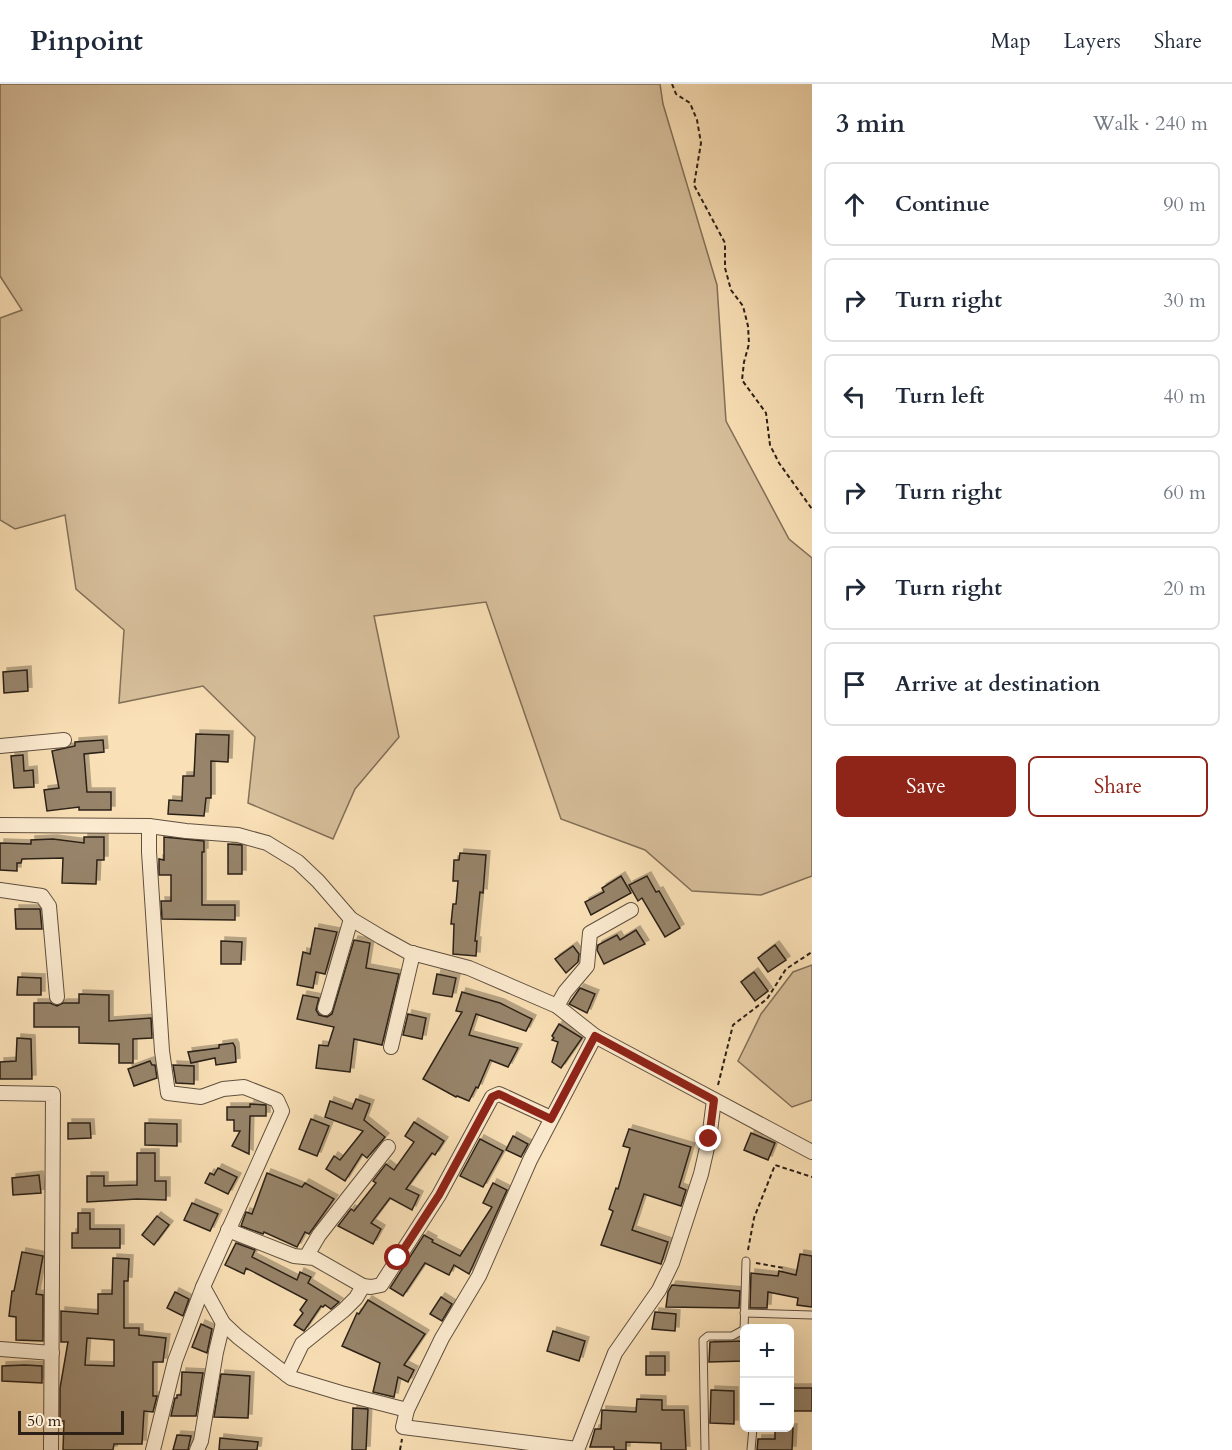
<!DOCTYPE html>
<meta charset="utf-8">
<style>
body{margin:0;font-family:Cardo,serif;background:#f2f2f3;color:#1f2937}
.controls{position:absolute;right:18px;bottom:18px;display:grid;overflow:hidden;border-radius:9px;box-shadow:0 6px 24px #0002}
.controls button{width:54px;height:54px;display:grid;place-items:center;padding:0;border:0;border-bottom:2px solid #e0e1e3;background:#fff;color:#1f2937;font:30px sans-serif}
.scale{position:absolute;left:18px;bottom:15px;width:106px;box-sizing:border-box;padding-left:6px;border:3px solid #2c2017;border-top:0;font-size:16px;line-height:21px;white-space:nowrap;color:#2c2017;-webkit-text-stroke:4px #fcebd0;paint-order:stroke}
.stop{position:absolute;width:18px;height:18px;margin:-14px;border:4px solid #8f2418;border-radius:50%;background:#fff}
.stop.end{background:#8f2418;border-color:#fff;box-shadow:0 2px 6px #0008}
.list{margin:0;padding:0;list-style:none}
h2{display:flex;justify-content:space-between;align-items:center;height:78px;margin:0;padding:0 24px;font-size:26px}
h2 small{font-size:20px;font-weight:400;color:#747a83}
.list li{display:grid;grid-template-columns:39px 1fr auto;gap:18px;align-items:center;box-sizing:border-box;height:84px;margin:0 12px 12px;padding:0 12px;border:2px solid #e0e1e3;border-radius:9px}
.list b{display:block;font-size:22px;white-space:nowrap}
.list em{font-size:20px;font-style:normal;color:#747a83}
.actions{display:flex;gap:12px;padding:18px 24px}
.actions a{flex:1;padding:14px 0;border:2px solid #8f2418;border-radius:9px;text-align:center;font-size:21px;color:#8f2418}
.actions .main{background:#8f2418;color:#fff}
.icon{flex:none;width:33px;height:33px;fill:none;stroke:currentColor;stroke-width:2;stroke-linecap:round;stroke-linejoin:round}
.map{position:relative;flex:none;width:812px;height:1366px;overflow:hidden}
header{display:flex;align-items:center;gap:36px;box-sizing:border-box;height:84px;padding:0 30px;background:#fff;border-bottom:2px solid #e0e1e3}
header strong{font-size:28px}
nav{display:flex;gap:33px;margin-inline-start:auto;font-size:21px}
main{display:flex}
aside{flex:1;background:#fff}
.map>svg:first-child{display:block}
.green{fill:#d7bf9b;stroke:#827059;stroke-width:1.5}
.building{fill:#97846a;stroke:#2c2017;stroke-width:1.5;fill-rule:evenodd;filter:url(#shadow)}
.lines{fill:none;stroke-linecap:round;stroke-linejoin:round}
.service-casing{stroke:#60503f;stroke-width:9}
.minor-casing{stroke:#60503f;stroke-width:16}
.path{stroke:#2c2017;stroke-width:2;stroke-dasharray:4.5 3;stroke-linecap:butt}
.service{stroke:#fcebd0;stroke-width:7}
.minor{stroke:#fcebd0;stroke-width:14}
.route{stroke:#8f2418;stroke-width:8}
</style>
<header>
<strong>Pinpoint</strong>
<nav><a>Map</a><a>Layers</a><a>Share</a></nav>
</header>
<main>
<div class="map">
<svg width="812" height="1366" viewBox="0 0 812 1366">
<defs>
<filter id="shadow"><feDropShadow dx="4" dy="-4" stdDeviation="0" flood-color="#0004"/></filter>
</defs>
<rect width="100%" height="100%" fill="#fae0b6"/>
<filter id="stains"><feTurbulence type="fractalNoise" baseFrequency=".00333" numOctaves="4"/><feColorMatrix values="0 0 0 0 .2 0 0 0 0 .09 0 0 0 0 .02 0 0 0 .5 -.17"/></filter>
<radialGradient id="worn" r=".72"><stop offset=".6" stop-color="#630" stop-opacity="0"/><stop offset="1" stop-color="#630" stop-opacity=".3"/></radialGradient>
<!-- green -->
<g class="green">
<path d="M0 0H660L663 20 717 201 726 337 789 455 812 474V792L761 811 692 807 645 766 561 735 486 518 374 532 399 653 355 705 333 755 248 719 255 653 203 602 119 619 124 546 76 505 65 431 15 445 0 436V234L22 226 0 192Z"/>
<path d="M812 881V1016L792 1023 738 977 761 930 793 888Z"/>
</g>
<!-- building -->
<g class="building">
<path d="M27 586 28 607 4 609 3 588Z"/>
<path d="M196 650 229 651 228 678 211 677V714H206L204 732 168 730 169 716 182 717 183 692H194Z"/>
<path d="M103 656 104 668 84 670 87 708H111V726H79V723L47 727 44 706 59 704 52 667 75 662V658Z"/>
<path d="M23 671 24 687 33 686 34 703 14 704 11 672Z"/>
<path d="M84 753H104V776H97L96 800 62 799 63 774 22 775 21 779H17V787L0 786V759L31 760V756L53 755 84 759Z"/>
<path d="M164 753 204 757V768H202V821H235V836L162 835 161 817H171V791H159V775L164 776Z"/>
<path d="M228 760 242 761V790H228Z"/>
<path d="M460 769 486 771 483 809 480 808 475 857H477L476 872 453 870 454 840H451L453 820H456L458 797H453L454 776H459Z"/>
<path d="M621 792 631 809 591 831 585 818 604 808 602 804Z"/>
<path d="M647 792 656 808 659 807 680 844 665 853 642 814 638 817 629 801Z"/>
<path d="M15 825H40L42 845H16Z"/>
<path d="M315 844 337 848 325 890 316 888 313 904 297 901 303 868 310 870Z"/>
<path d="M636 846 645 860 604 880 597 866 598 861 617 851 620 856Z"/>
<path d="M354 856 370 859 366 884 399 890 382 961 354 955 350 988 316 984 319 961 328 962 334 943 297 935 303 911 319 914 316 926 319 931 327 933 332 930Z"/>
<path d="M221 857 242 858 241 880H221Z"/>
<path d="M775 861 786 876 768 888 758 874Z"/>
<path d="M573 862 579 870 578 878 566 889 555 875Z"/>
<path d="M754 888 768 907 755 917 741 898Z"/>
<path d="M437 890 456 894 452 913 433 910Z"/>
<path d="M18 893 41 894V911H17Z"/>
<path d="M580 904 595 910 587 929 569 920Z"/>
<path d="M462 908 500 919 532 935 526 947 476 930 469 951 518 964 508 983 490 976 478 1004 476 1003 469 1017 457 1012 456 1013 423 995 462 928 456 927Z"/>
<path d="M79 910 109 911V937L151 934 152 954 133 955V979H119V960L79 959V943H34V919H50L57 922 63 919H79Z"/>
<path d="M408 930 426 934 422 955 403 951Z"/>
<path d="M559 940 582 954 561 984 552 978 558 958 552 956 554 954 552 952Z"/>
<path d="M17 954 31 955 32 995H0V978L16 977Z"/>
<path d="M233 959 235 963 236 978 216 981 215 974 191 979 188 968 219 964V961Z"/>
<path d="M150 977 152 981H155L157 994 134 1002 128 985Z"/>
<path d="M173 981 194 982V1000L176 999Z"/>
<path d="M356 1015 370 1020 364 1036 385 1053 367 1074 362 1070 345 1097 326 1085 334 1072 340 1076 363 1047 325 1033 330 1017 352 1025Z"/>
<path d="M250 1020 266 1021V1032H250L249 1070 232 1062 240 1047H234V1036H227V1023H250Z"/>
<path d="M311 1035 329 1042 317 1072 299 1065Z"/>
<path d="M414 1038 444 1057 435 1071 432 1069 406 1105 419 1111 412 1126 390 1114 371 1139 381 1145 373 1160 338 1142 351 1125 354 1127 376 1099 373 1097 386 1080 394 1086 414 1058 405 1052Z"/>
<path d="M68 1039H90L91 1054 68 1055Z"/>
<path d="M145 1039 177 1040V1062L145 1061Z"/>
<path d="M629 1045 691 1063 679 1103 686 1106 681 1122 644 1110 632 1146 668 1158 661 1180 601 1161 613 1127 609 1125 616 1104 618 1105 630 1064 623 1062Z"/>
<path d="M751 1049 775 1059 768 1076 744 1066Z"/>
<path d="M513 1052 528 1060 521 1073 506 1066Z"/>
<path d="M480 1055 503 1067 483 1103 460 1092Z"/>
<path d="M137 1069H155V1097H166V1116L137 1115 87 1118V1092H104V1102L137 1101Z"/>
<path d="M218 1084 237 1093 228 1110 205 1099 210 1089 214 1091Z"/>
<path d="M267 1089 302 1103 305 1099 334 1115 309 1150 305 1148 297 1163 264 1148 263 1150 241 1142 246 1128 252 1130Z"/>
<path d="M39 1091 41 1109 13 1111 12 1094Z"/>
<path d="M493 1099 507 1106 469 1190 454 1181 449 1191 425 1179 403 1212 390 1204 424 1151 433 1156 432 1158 460 1172 492 1123 483 1119Z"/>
<path d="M192 1119 218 1130 210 1147 184 1136Z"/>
<path d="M78 1129H90V1145H120V1164H72V1149H78Z"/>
<path d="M157 1132 169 1141 154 1161 142 1151Z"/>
<path d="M236 1159 255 1166 252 1173 297 1196 300 1188 311 1193 308 1199 339 1218 331 1225 325 1221 323 1223 321 1222 304 1247 294 1241 303 1229 300 1226 307 1216 246 1184 244 1190 225 1181Z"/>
<path d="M22 1168 43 1172 36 1210 43 1211V1257L16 1256V1233L9 1232 12 1207H14Z"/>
<path d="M800 1170 812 1172V1223L797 1221 798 1214 768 1208 767 1224H750L751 1189 778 1192 779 1187 796 1191Z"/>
<path d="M113 1174 129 1175 128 1197H124V1244H139V1251L166 1254 163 1278H153V1312H157L153 1328 144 1327 142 1360H114L113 1366H63L64 1337H60V1304L68 1258H61V1227L98 1230V1210H112ZM87 1254 114 1256V1282L85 1281Z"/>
<path d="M672 1201 740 1207 739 1224 666 1223 668 1208Z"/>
<path d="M175 1208 189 1215 183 1232 167 1224Z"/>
<path d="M441 1213 452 1220 442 1237 430 1230Z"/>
<path d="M368 1216 425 1250 404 1281 414 1286 408 1298 398 1293 394 1313 373 1308 380 1279 342 1262 357 1229 359 1230Z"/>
<path d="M655 1228 676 1230 675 1247 652 1245Z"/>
<path d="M201 1240 212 1245 207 1269 192 1263Z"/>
<path d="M553 1247 585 1257 579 1277 547 1267Z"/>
<path d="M744 1257V1277L709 1278 710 1258Z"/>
<rect x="646" y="1272" width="19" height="19"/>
<path d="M25 1281 42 1282V1299L2 1297V1282Z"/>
<path d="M182 1288 203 1289 196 1332H171L175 1314H177V1311H181Z"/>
<path d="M221 1290 250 1292 248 1334 214 1333Z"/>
<rect x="789" y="1304" width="23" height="23"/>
<path d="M711 1306 734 1307V1340L710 1339Z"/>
<path d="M637 1315 662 1316V1326H684L686 1366H661V1359L626 1358V1366H614V1363H590L595 1345H601L602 1326 636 1328Z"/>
<path d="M353 1324 368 1325 366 1366H352Z"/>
<path d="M775 1344H793L792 1366H757L758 1355H775Z"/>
<path d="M177 1351 191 1352 188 1366H173Z"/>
<path d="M220 1354 258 1358 257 1366H219Z"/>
</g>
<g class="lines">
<!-- service casing -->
<g class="service-casing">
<g id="service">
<path d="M744 1229 812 1231"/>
<path d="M744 1248 746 1177"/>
<path d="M705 1366 703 1256 708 1252H732L743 1246"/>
<path d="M751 1366 753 1344"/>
</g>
</g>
<!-- minor casing -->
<g class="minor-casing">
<g id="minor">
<path d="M0 662 64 656"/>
<path d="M0 741 149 742 186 747 238 751 267 759 298 778 318 797 351 835 381 853 408 868 469 884 557 922 595 952 812 1068"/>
<path d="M149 742V768L162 967 168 1009 201 1013 223 1005 244 1003 277 1016 282 1027 203 1203 175 1277 153 1366"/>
<path d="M0 806 42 812 49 822 57 913"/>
<path d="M557 922 565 908 587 882 590 849 631 826"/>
<path d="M325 924 351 835"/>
<path d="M391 963 413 869"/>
<path d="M0 1009 53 1010 51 1366"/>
<path d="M228 1146 294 1172 314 1174 363 1202 371 1203 381 1201 439 1111 492 1013 499 1010 551 1034"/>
<path d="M306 1173 319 1151 388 1063"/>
<path d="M203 1203 223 1239 238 1253 291 1294 341 1309 407 1326"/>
<path d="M0 1265 52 1269"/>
<path d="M287 1291 302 1260 344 1226 356 1214 363 1202"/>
<path d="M577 1365 403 1343 407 1326 442 1254 479 1192 530 1076 595 952"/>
<path d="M197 1366 201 1357 216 1268 223 1239"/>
<path d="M577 1366 615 1269 659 1206 672 1179 701 1090 709 1055 714 1016"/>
</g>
</g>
<!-- path -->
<g class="path">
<path d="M672 0 676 10 690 19 697 36 701 59 694 101 725 159V184L731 206 743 222 748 242 749 260 744 278 742 296 766 329 770 361 779 379 812 425"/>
<path d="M718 1001 733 941 767 915 786 885 812 868"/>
<path d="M748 1166 754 1134 775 1081 812 1093"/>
<path d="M756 1179 784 1184"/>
<path d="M400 1366 402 1355"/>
</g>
<!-- service -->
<use href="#service" class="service"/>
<!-- minor -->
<use href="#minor" class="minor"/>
</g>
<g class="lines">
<!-- route -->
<path class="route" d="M398 1174 439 1111 492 1013 499 1010 551 1035 595 952 714 1016 709 1055"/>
</g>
<rect width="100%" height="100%" filter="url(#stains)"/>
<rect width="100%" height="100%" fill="url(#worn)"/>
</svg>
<div class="controls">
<button>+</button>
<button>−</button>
</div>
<div class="scale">50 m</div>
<div class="stop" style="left:398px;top:1174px"></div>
<div class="stop end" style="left:709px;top:1055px"></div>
</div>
<aside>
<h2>3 min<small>Walk · 240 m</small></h2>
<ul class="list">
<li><svg class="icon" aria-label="ahead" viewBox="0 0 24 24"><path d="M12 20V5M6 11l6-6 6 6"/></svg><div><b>Continue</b></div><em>90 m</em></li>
<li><svg class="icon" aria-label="right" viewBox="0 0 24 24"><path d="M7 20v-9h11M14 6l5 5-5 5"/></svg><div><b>Turn right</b></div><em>30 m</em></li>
<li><svg class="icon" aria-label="left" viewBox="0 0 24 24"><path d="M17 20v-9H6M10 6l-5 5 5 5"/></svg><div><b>Turn left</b></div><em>40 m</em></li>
<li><svg class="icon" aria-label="right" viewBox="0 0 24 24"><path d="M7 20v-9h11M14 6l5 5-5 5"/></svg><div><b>Turn right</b></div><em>60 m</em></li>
<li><svg class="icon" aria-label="right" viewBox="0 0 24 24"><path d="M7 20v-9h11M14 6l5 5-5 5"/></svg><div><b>Turn right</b></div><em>20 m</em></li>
<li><svg class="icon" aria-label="arrive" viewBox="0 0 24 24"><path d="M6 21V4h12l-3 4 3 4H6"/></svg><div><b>Arrive at destination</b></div></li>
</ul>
<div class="actions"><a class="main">Save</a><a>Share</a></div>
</aside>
</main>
